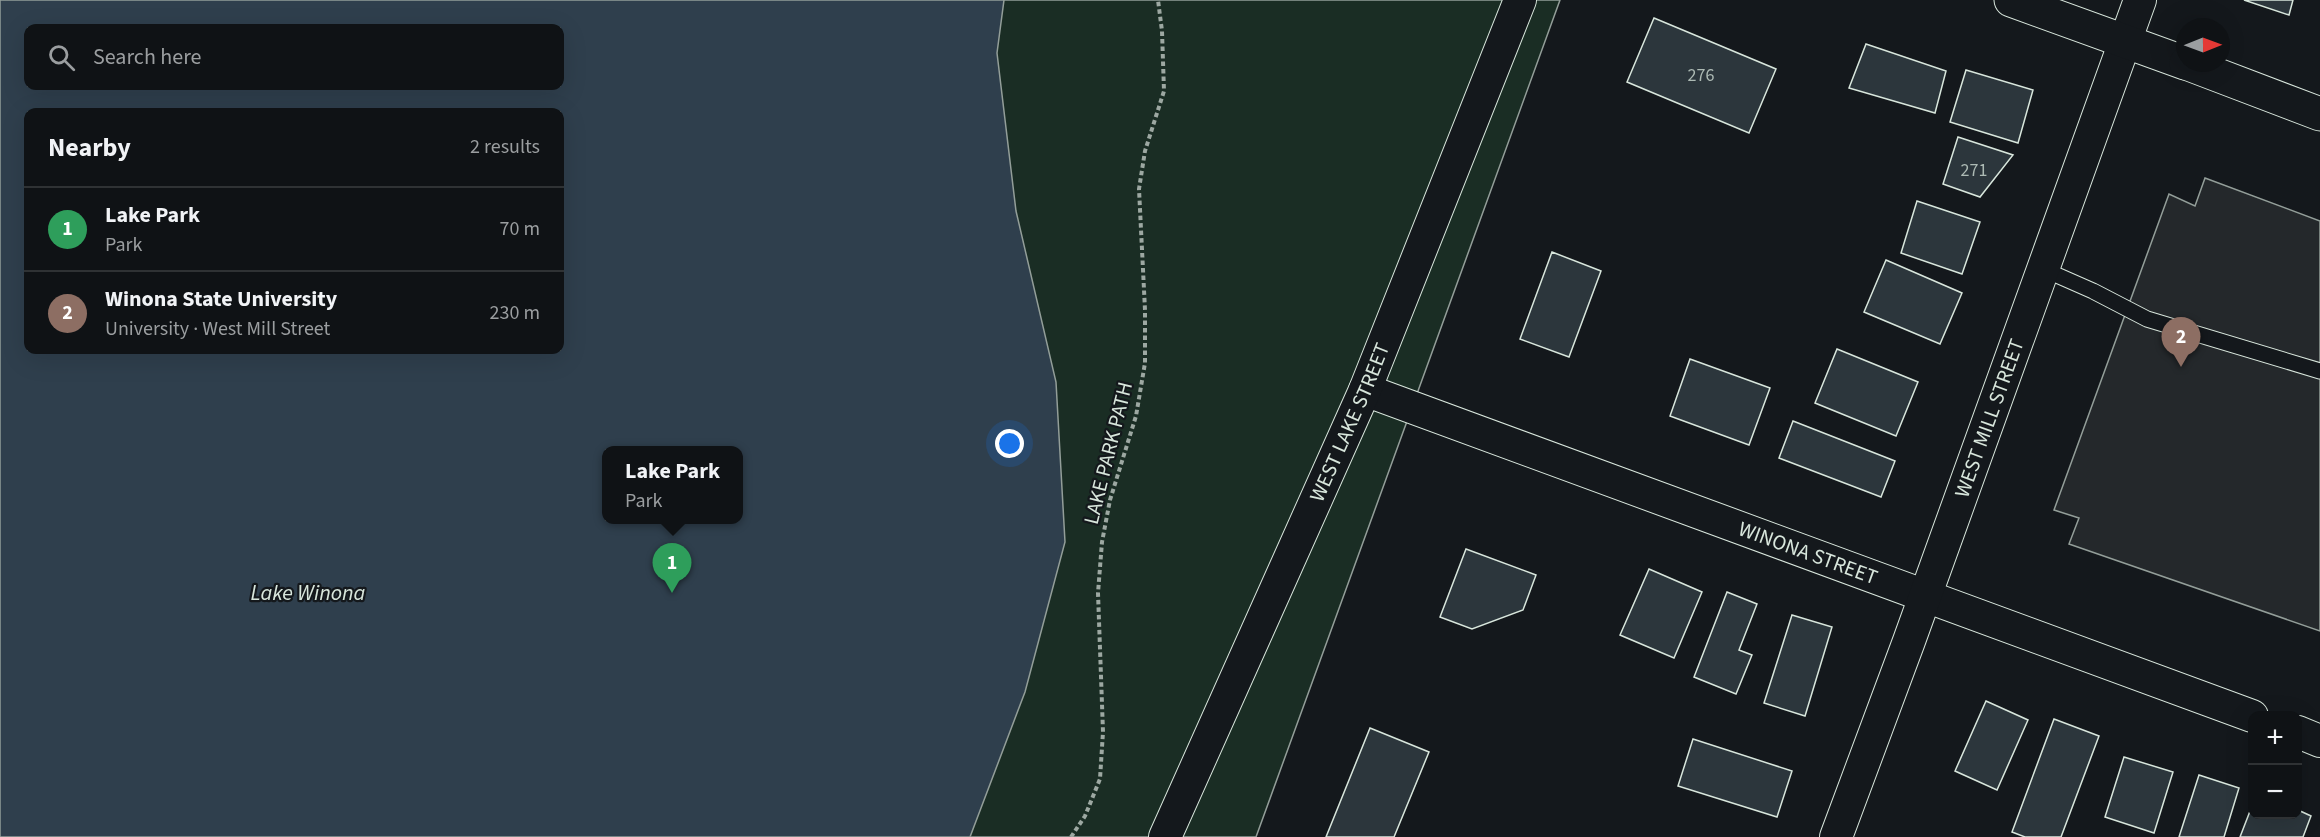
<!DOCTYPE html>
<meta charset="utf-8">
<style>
body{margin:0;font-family:"Source Sans 3",sans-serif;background:#1d2022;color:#f1f3f6}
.controls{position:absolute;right:18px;bottom:18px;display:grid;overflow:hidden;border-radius:12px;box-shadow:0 6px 24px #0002}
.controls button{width:54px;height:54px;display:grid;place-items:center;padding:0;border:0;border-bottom:2px solid #2f3234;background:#0f1215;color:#f1f3f6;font:30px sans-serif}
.compass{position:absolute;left:2176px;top:18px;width:54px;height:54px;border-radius:50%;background:#0f1215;box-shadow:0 6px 24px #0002;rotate:89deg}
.you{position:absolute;left:1010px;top:444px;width:21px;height:21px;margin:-15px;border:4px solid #fff;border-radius:50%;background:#1a73e8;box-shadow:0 0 0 9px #1a73e833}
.badge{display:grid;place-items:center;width:39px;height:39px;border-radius:50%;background:#d93025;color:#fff;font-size:20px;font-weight:700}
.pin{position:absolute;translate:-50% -50px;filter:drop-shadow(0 2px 3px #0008)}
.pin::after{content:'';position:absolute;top:32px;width:21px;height:18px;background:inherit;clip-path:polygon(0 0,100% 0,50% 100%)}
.popup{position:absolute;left:602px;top:446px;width:141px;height:78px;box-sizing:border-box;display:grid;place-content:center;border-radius:12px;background:#0f1215;filter:drop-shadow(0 2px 4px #0005);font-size:20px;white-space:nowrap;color:#9b9ea0}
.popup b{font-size:22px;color:#f1f3f6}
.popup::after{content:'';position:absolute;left:50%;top:100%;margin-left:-12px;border:12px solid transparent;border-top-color:#0f1215}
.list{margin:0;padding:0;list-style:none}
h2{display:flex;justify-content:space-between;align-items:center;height:78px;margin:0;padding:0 24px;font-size:26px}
h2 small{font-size:20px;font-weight:400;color:#9b9ea0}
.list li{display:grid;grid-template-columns:39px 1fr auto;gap:18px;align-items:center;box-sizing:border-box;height:84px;padding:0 24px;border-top:2px solid #2f3234}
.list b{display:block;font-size:22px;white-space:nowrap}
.list p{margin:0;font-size:20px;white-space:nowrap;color:#9b9ea0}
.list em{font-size:20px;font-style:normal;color:#9b9ea0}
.icon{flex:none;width:33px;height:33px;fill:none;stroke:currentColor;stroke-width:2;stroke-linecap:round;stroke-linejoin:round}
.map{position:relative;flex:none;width:2320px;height:837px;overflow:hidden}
.search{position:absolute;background:#0f1215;box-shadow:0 6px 24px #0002;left:24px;top:24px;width:540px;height:66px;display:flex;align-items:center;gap:15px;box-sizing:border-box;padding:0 21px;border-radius:12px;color:#9b9ea0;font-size:22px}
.panel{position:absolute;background:#0f1215;box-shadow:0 6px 24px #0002;left:24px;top:108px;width:540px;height:246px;border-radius:12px}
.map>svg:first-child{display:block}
.green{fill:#1a2d24;stroke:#939e99;stroke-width:1.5;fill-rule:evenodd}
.parking{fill:#24282b;stroke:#939e99;stroke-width:1.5}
.water{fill:#2f3f4d;stroke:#939e99;stroke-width:1.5;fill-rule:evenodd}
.building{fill:#2c363c;stroke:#d8e6dc;stroke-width:1.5}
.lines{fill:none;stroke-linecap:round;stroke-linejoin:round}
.lane-casing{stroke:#d8e6dc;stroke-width:17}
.street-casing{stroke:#d8e6dc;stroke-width:34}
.secondary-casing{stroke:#d8e6dc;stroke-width:35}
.path{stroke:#9da8a2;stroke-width:4;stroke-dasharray:4.5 3;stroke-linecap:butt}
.lane{stroke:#14181c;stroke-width:15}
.street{stroke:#14181c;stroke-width:32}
.secondary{stroke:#14181c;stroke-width:33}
.labels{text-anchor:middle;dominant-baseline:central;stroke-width:4.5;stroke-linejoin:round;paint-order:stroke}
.number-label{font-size:18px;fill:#adbab4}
.street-label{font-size:21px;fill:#d8e6dc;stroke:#14181c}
.water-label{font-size:22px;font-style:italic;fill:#d8e6dc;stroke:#14181c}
</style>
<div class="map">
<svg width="2320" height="837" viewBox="0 0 2320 837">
<rect width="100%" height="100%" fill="#14181c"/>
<!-- green -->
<path class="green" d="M0 0H1560L1256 837H0ZM28 28H560V86H28ZM28 112H560V350H28ZM606 450H738V520H606Z"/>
<!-- parking -->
<path class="parking" d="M2205 178 2320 221V631L2069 544 2079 518 2054 510 2169 194 2195 206Z"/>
<!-- water -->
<path class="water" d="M0 0H1004L997 53 1016 211 1056 382 1065 542 1025 692 970 837H0ZM28 28H560V86H28ZM28 112H560V350H28ZM606 450H738V520H606Z"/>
<!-- building -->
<g class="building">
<path d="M2244 0H2293L2289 15Z"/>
<path d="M1654 18 1776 69 1749 133 1627 82Z"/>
<path d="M1866 44 1946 71 1935 113 1849 88Z"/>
<path d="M1966 70 2033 90 2018 143 1950 122Z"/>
<path d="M1958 137 2013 155 1980 197 1943 184Z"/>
<path d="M1917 201 1980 222 1962 274 1901 253Z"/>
<path d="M1552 252 1601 271 1569 357 1520 339Z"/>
<path d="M1886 260 1962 293 1940 344 1864 312Z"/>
<path d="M1837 349 1918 382 1896 436 1815 403Z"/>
<path d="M1690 359 1770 388 1749 445 1670 416Z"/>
<path d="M1793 421 1895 461 1881 497 1779 458Z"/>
<path d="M1466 549 1536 575 1523 610 1472 629 1440 617Z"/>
<path d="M1649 569 1702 592 1674 658 1620 635Z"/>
<path d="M1727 592 1757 604 1739 650 1752 655 1736 694 1694 677Z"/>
<path d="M1792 615 1832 627 1805 716 1764 703Z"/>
<path d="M1986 701 2028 720 1997 790 1955 771Z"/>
<path d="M2054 719 2099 736 2061 837H2025L2012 832Z"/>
<path d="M1370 728 1429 752 1394 837H1326Z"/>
<path d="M1693 739 1792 771 1777 817 1678 786Z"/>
<path d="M2124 757 2173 772 2154 833 2105 817Z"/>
<path d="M2199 775 2239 788 2224 837H2179Z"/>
<path d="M2252 806V814H2298V810L2311 816 2303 837H2240Z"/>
</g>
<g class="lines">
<!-- lane casing -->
<g class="lane-casing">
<path id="lane" d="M2043 269 2093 291 2147 319 2320 371"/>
</g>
<!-- street casing -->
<g class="street-casing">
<g id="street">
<path id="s1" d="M1365 390 2252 716"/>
<path d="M2298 732 2320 741"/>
<path id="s2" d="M1165 837 1365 390 1520 0"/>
<path id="s3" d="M1836 837 1909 641 2140 0"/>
</g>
</g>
<!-- secondary casing -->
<g class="secondary-casing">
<g id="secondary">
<path d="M2011 0 2185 63"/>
<path d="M2186 63 2320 114"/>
</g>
</g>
<!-- path -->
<path class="path" d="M1071 837 1085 816 1100 779 1103 732 1098 593 1102 542 1110 500 1136 416 1145 363V310L1139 189 1145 151 1164 91 1162 31 1158 0"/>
<!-- lane -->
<use href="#lane" class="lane"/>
<!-- street -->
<use href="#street" class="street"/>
<!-- secondary -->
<use href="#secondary" class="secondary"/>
</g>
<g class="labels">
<!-- number labels -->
<g class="number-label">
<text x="1701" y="75">276</text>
<text x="1974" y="170">271</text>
</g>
<!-- street labels -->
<g class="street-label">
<text stroke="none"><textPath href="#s3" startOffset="446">WEST MILL STREET</textPath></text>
<text stroke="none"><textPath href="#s2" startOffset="454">WEST LAKE STREET</textPath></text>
<text transform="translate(1108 453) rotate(-76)">LAKE PARK PATH</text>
<text stroke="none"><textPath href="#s1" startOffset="472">WINONA STREET</textPath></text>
</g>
<!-- water labels -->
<g class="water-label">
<text x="308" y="593">Lake Winona</text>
</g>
</g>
</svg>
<div class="controls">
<button>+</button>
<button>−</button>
</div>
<svg class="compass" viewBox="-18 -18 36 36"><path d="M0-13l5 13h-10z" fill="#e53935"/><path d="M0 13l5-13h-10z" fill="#9b9ea0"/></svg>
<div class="you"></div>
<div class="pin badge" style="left:672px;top:593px;background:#2e9e5b">1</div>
<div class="popup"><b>Lake Park</b>Park</div>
<div class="pin badge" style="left:2181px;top:367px;background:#8d6e63">2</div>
<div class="search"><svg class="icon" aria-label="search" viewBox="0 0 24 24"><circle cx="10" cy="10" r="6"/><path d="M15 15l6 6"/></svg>Search here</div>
<section class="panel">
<h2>Nearby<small>2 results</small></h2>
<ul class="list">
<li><span class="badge" style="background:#2e9e5b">1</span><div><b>Lake Park</b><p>Park</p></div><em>70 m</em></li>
<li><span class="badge" style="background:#8d6e63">2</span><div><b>Winona State University</b><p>University · West Mill Street</p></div><em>230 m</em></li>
</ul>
</section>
</div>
